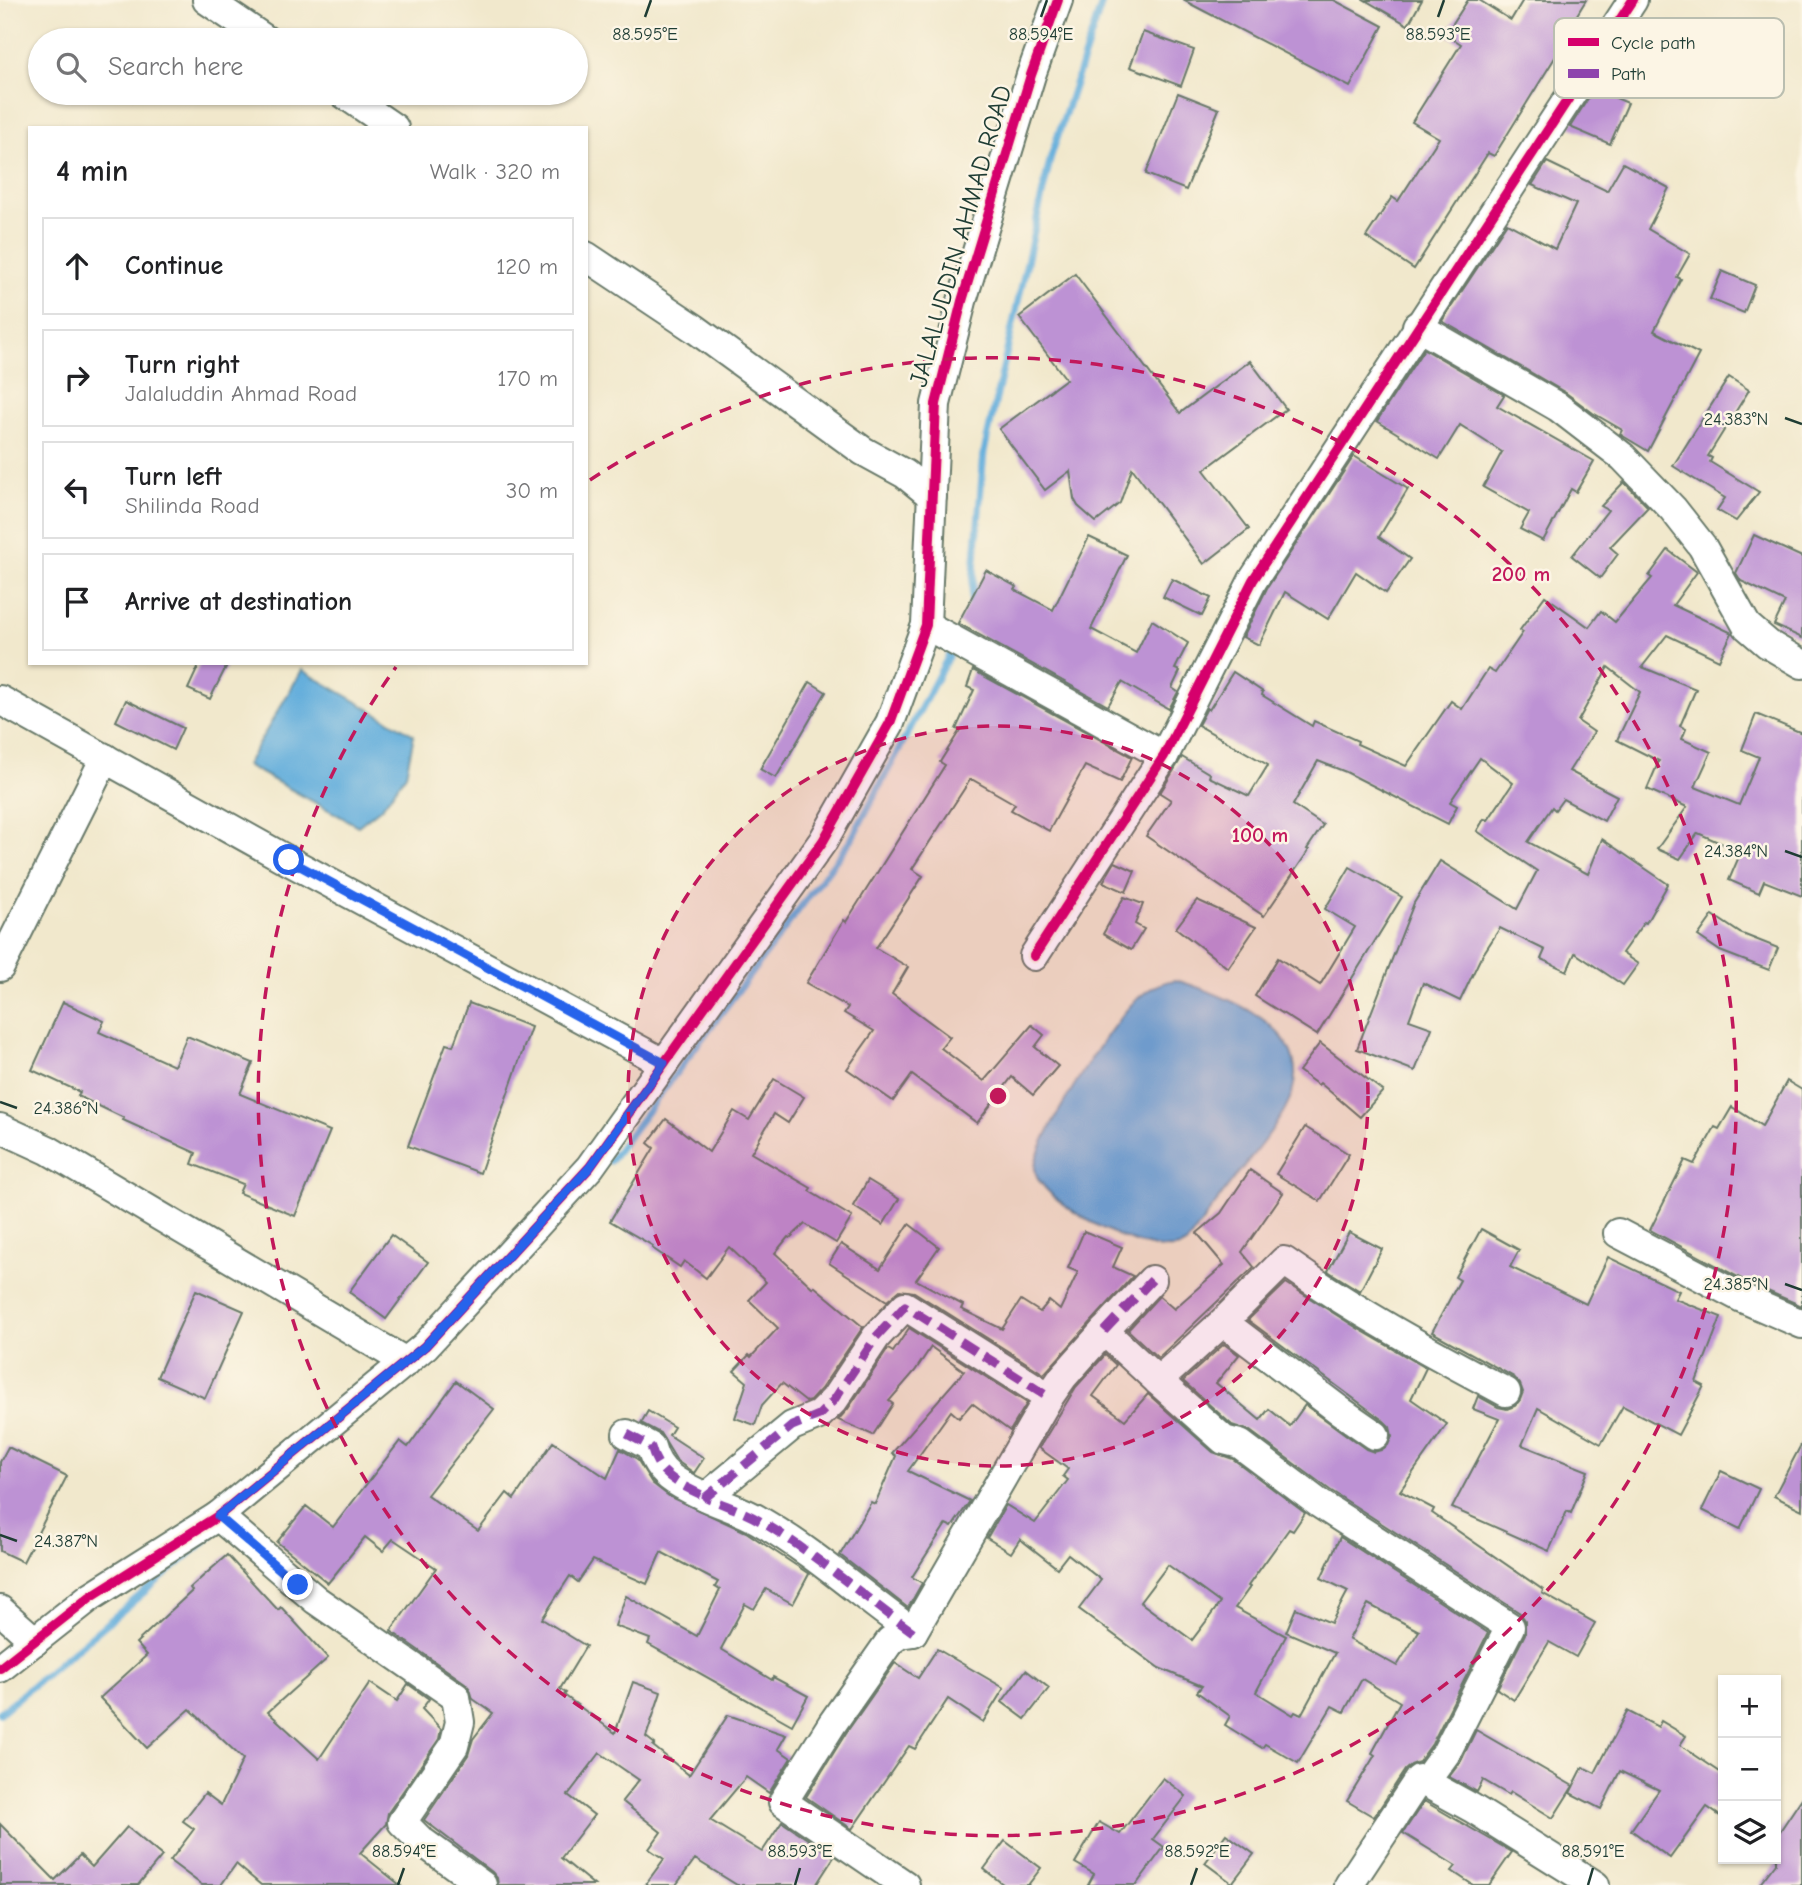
<!DOCTYPE html>
<meta charset="utf-8">
<style>
body{margin:0;font-family:"Comic Neue",sans-serif;background:#f2f2f2;color:#202124}
.controls{position:absolute;right:21px;bottom:21px;display:grid;overflow:hidden;border-radius:0px;box-shadow:0 2px 5px #0004}
.controls button{width:63px;height:63px;display:grid;place-items:center;padding:0;border:0;border-bottom:2px solid #e0e0e0;background:#fff;color:#202124;font:35px sans-serif}
.stop{position:absolute;width:21px;height:21px;margin:-16px;border:5px solid #2563eb;border-radius:50%;background:#fff}
.stop.end{background:#2563eb;border-color:#fff;box-shadow:0 2px 7px #0008}
.list{margin:0;padding:0;list-style:none}
h2{display:flex;justify-content:space-between;align-items:center;height:91px;margin:0;padding:0 28px;font-size:30px}
h2 small{font-size:23px;font-weight:400;color:#757577}
.list li{display:grid;grid-template-columns:46px 1fr auto;gap:21px;align-items:center;box-sizing:border-box;height:98px;margin:0 14px 14px;padding:0 14px;border:2px solid #e0e0e0;border-radius:0px}
.list b{display:block;font-size:26px;white-space:nowrap}
.list p{margin:0;font-size:23px;white-space:nowrap;color:#757577}
.list em{font-size:23px;font-style:normal;color:#757577}
.icon{flex:none;width:38px;height:38px;fill:none;stroke:currentColor;stroke-width:2;stroke-linecap:round;stroke-linejoin:round}
.map{position:relative;flex:none;width:1802px;height:1885px;overflow:hidden}
.search{position:absolute;background:#fff;box-shadow:0 2px 5px #0004;left:28px;top:28px;width:560px;height:77px;display:flex;align-items:center;gap:18px;box-sizing:border-box;padding:0 24px;border-radius:38px;color:#757577;font-size:26px}
.panel{position:absolute;background:#fff;box-shadow:0 2px 5px #0004;left:28px;top:126px;width:560px;height:539px;border-radius:0px}
.map>svg:first-child{display:block}
.water{fill:#63aedc;stroke:#417688;stroke-width:2}
.lines{fill:none;stroke-linecap:round;stroke-linejoin:round}
.stream{stroke:#63aedc;stroke-width:7}
.building{fill:#bd92d4;fill-rule:evenodd}
.minor-casing{stroke:#687969;stroke-width:32}
.minor{stroke:#fff;stroke-width:28}
.quiet{stroke:#8e44ad;stroke-width:9;stroke-dasharray:18 9;stroke-linecap:butt}
.cycleway-casing{stroke:#fcf5e5;stroke-width:15}
.cycleway{stroke:#d6006c;stroke-width:10}
.route{stroke:#2563eb;stroke-width:9}
.ticks{fill:none;stroke:#1f3d34;stroke-width:2.5}
.ring{fill:none;stroke:#c2185b;stroke-width:3.5;stroke-dasharray:12 9}
.labels{text-anchor:middle;dominant-baseline:central;stroke-width:5;stroke-linejoin:round;paint-order:stroke}
.street-label{font-size:26px;fill:#1f3d34;stroke:#fcf5e5}
.key{fill:#fcf5e5;stroke:#babeb0;stroke-width:2}
.key-label{font-size:19px;fill:#1f3d34}
.ticks-label{font-size:18px;text-anchor:middle;fill:#1f3d34;stroke:#fcf5e5;stroke-width:5;stroke-linejoin:round;paint-order:stroke}
.centre{fill:#c2185b;stroke:#fcf5e5;stroke-width:3.5}
.ring-label{font-size:21px;text-anchor:middle;font-weight:bold;fill:#c2185b;stroke:#fcf5e5;stroke-width:5;stroke-linejoin:round;paint-order:stroke}
</style>
<div class="map">
<svg width="1802" height="1885" viewBox="0 0 1802 1885">
<rect width="100%" height="100%" fill="#fcf5e5"/>
<filter id="ink" filterUnits="userSpaceOnUse"><feTurbulence type="fractalNoise" baseFrequency=".0143" numOctaves="2"/><feDisplacementMap in="SourceGraphic" scale="14" xChannelSelector="R" yChannelSelector="G"/><feConvolveMatrix kernelMatrix="1 2 1 2 8 2 1 2 1" color-interpolation-filters="sRGB"/></filter>
<filter id="wash" filterUnits="userSpaceOnUse"><feTurbulence type="fractalNoise" baseFrequency=".00686" numOctaves="4" result="noise"/><feDisplacementMap in="SourceGraphic" scale="28" xChannelSelector="R" yChannelSelector="G"/><feGaussianBlur stdDeviation="1.57" result="paint"/><feColorMatrix in="noise" values="0 0 0 0 0 0 0 0 0 0 0 0 0 0 0 0 0 1.4 0 .05"/><feComposite in="paint" operator="in"/></filter>
<g filter="url(#wash)">
<rect width="100%" height="100%" fill="#f1e8cc"/>
<!-- water -->
<g class="water">
<path d="M302 670 414 735 406 774 382 807 358 826 246 765Z"/>
<path d="M1176 980C1233 998 1326 1033 1285 1109 1271 1135 1252 1155 1235 1178 1218 1199 1203 1221 1187 1243 1160 1267 1040 1204 1035 1170 1032 1144 1113 1021 1135 1001 1147 990 1159 982 1176 980Z"/>
</g>
<g class="lines">
<!-- stream -->
<g class="stream">
<path d="M971 607 984 452 1051 156 1103 0"/>
<path d="M610 1161 851 840 954 646"/>
<path d="M0 1713 211 1536"/>
</g>
</g>
<g id="blocks">
<!-- building -->
<g class="building">
<path d="M1183 0H1334L1383 26 1350 87Z"/>
<path d="M1365 0H1422L1408 25Z"/>
<path d="M1468 0H1479L1511 20 1523 0H1586L1556 49 1559 51 1494 156 1488 153 1414 269 1366 237 1392 197 1398 201 1439 138 1412 122 1461 44 1446 34Z"/>
<path d="M1143 32 1194 50 1181 86 1130 67Z"/>
<path d="M1594 89 1628 103 1610 144 1570 127Z"/>
<path d="M1178 93 1219 109 1186 190 1146 174Z"/>
<path d="M1547 162 1607 191 1623 163 1669 188 1648 229 1690 254 1677 277 1681 279 1654 331 1699 354 1648 451 1623 436 1620 434 1622 430 1593 413 1566 393 1442 321 1507 223 1555 249 1576 204 1532 185Z"/>
<path d="M1722 271 1755 285 1744 313 1710 299Z"/>
<path d="M1075 274 1180 413 1250 361 1286 409 1204 470 1249 529 1204 564 1132 468 1120 503 1096 522 1078 506 1074 499 1070 471 1045 490 999 429 1066 379 1019 317Z"/>
<path d="M1424 349 1504 395 1497 406 1594 461 1576 492 1571 489 1543 541 1520 529 1529 513 1483 487 1502 452 1460 425 1439 459 1377 421Z"/>
<path d="M1729 377 1749 390 1708 456 1712 458 1710 462 1759 492 1736 521 1717 510 1725 498 1673 466Z"/>
<path d="M1354 456 1408 489 1379 537 1410 559 1386 593 1356 572 1328 619 1285 592 1259 645 1243 637 1267 588Z"/>
<path d="M1624 482 1648 507 1610 547 1618 554 1600 578 1572 556 1608 510 1601 506Z"/>
<path d="M1754 535 1802 557V638L1774 625 1785 602 1741 581 1736 573Z"/>
<path d="M1089 537 1127 555 1091 629 1136 653 1152 620 1188 643 1175 669 1180 671 1172 688 1178 692 1169 709 1122 682 1108 706 958 623 986 570 1017 587 1015 590 1053 610Z"/>
<path d="M1668 550 1697 572 1673 605 1732 633 1719 660 1667 635 1642 667 1696 689 1680 726 1686 729 1682 739 1711 752 1695 787 1739 805 1759 757 1742 750 1756 714 1802 733V896L1764 881 1759 893 1729 880 1741 852 1698 833 1680 859 1657 849 1687 807 1647 789 1659 761 1617 740 1640 692 1608 667 1578 721 1594 732 1569 771 1617 796 1604 821 1563 799 1555 810 1552 807 1528 842 1588 874 1602 839 1668 884 1646 923 1644 922 1622 953 1638 964 1623 985 1575 953 1567 971 1541 959 1545 950 1500 928 1480 959 1460 1001 1423 983 1409 1020 1432 1028 1415 1071 1357 1049 1414 903 1440 861 1517 909 1537 871 1477 831 1484 819 1488 820 1513 783 1480 758 1450 802 1457 806 1448 824 1346 772 1318 761 1293 805 1323 825 1307 849 1309 850 1264 916 1146 836 1171 800 1160 793 1182 757 1210 774 1209 777 1249 796 1268 765 1198 725 1207 708 1209 710 1233 672 1263 692 1262 695 1312 726 1314 721 1358 741 1357 744 1406 766 1451 701 1462 709 1488 669 1495 673 1523 632 1520 630 1545 596 1589 627 1601 611 1615 622 1652 578 1649 576Z"/>
<path d="M1172 579 1211 598 1202 616 1163 597Z"/>
<path d="M200 663H228L210 699 188 689Z"/>
<path d="M973 670 1132 757 1120 782 1085 766 1049 831 1011 810 1015 804 973 780H970L912 869 923 876 876 948 908 967 892 994 950 1037 941 1048 984 1081 1032 1025 1044 1035 1035 1047 1058 1066 1033 1095 1012 1077 977 1123 912 1075 893 1101 847 1069 874 1031 844 1013 848 1007 806 983 844 920 846 922 945 765 940 762 960 730 956 729 974 690 967 687Z"/>
<path d="M810 682 826 692 776 778 760 769Z"/>
<path d="M126 700 183 728 173 750 116 721Z"/>
<path d="M1115 862 1135 871 1126 892 1103 882Z"/>
<path d="M1350 867 1402 897 1317 1035 1255 996 1278 958 1320 985 1355 927 1325 909Z"/>
<path d="M1124 897 1143 904 1135 924 1144 929 1131 950 1103 934Z"/>
<path d="M1197 900 1256 927 1228 968 1176 928Z"/>
<path d="M1713 915 1740 933 1778 948 1769 970 1720 951 1698 936Z"/>
<path d="M63 1002 104 1021 99 1032 174 1066 187 1036 253 1063 240 1094 330 1131 295 1216 239 1193 243 1184 192 1164 196 1153 123 1120 124 1118 78 1096 80 1092 32 1070Z"/>
<path d="M469 1003 531 1027 480 1173 408 1146 446 1044 453 1046Z"/>
<path d="M1320 1043 1383 1091 1360 1117 1320 1083 1318 1085 1299 1071Z"/>
<path d="M774 1079 804 1097 788 1123 774 1114 751 1153 811 1188 809 1191 852 1217 836 1243 805 1224 790 1238 788 1237 775 1253 813 1288 814 1286 863 1327 821 1389 810 1401 806 1402 782 1383 762 1405 755 1425 735 1418 747 1382 734 1371 749 1355 751 1357 778 1328 749 1300 766 1282 729 1247 706 1278 684 1261 680 1267 652 1248 653 1246 610 1221 654 1148 648 1143 666 1119 709 1152 734 1111 749 1120Z"/>
<path d="M1787 1081 1802 1090V1306L1749 1283 1650 1230 1685 1160 1694 1164 1715 1127 1719 1129 1732 1107 1762 1126Z"/>
<path d="M1305 1127 1349 1154 1320 1201 1276 1174Z"/>
<path d="M1250 1170 1283 1193 1242 1252 1254 1267 1158 1358 1128 1330 1159 1296 1174 1309 1224 1265 1197 1233 1221 1213Z"/>
<path d="M868 1180 899 1199 883 1225 853 1206Z"/>
<path d="M909 1224 939 1247 916 1280 963 1305 961 1309 1002 1329 1021 1300 1040 1312 1049 1301 1060 1310 1078 1272 1068 1268 1084 1231 1122 1247 1113 1267 1133 1276 1044 1374 914 1292 900 1290 887 1301 829 1263 841 1244 880 1269Z"/>
<path d="M1481 1229 1519 1250 1510 1267 1586 1304 1608 1257 1679 1291 1675 1299 1721 1317 1696 1382 1704 1386 1678 1435 1623 1406 1601 1444 1538 1408 1522 1445 1588 1471 1571 1513 1567 1511 1549 1551 1452 1508 1499 1419 1473 1409 1478 1396 1498 1407 1507 1409 1515 1406 1520 1400 1523 1392 1520 1384 1514 1377 1432 1332 1460 1280 1455 1277Z"/>
<path d="M1349 1232 1382 1249 1360 1291 1328 1271Z"/>
<path d="M391 1235 428 1262 386 1319 349 1292Z"/>
<path d="M1286 1283 1357 1328 1426 1368 1411 1399 1447 1424 1400 1491 1434 1509 1432 1513 1543 1590 1542 1593 1595 1623 1576 1657 1549 1642 1514 1700 1497 1689 1525 1634V1620L1520 1613 1330 1490 1250 1431 1232 1425 1183 1381 1224 1344 1239 1355 1216 1383 1260 1420 1269 1409 1290 1426 1305 1405 1366 1449 1374 1452 1381 1450 1388 1445 1392 1436 1390 1427 1384 1421 1248 1320Z"/>
<path d="M196 1290 244 1311 205 1398 157 1377Z"/>
<path d="M909 1328 1027 1403 1010 1431 972 1403 959 1418 951 1411 908 1471 970 1501 952 1527 946 1524 912 1577 922 1583 908 1608 840 1555 871 1502 875 1504 896 1456 892 1453 964 1371 931 1347 915 1371 889 1401 893 1404 873 1435 838 1420 848 1409 888 1349 893 1352Z"/>
<path d="M1105 1355 1116 1365 1093 1396 1125 1420 1148 1394 1213 1452 1233 1459 1305 1513 1293 1531 1289 1529 1248 1586 1250 1587 1235 1608 1286 1636 1256 1692 1293 1715 1295 1712 1301 1715 1335 1653 1286 1632 1296 1608 1331 1623 1348 1591 1321 1578 1340 1537 1488 1633 1432 1744 1419 1762 1411 1765 1405 1770 1374 1817 1347 1801 1375 1755 1372 1753 1400 1702 1362 1679 1344 1712 1332 1706 1298 1763 1265 1744 1262 1748 1225 1725 1230 1716 1197 1692 1202 1686 1159 1668 1079 1609 1101 1580 1068 1554 1057 1568 1020 1539 1011 1553 987 1538 1006 1505 1035 1523 1068 1480 1063 1476 1068 1469 1039 1448 1076 1387ZM1168 1565 1220 1603 1192 1640 1140 1602ZM1368 1604 1419 1631 1397 1666 1349 1639Z"/>
<path d="M456 1381 494 1409 427 1495 478 1531 507 1493 514 1499 553 1442 607 1478 620 1449 637 1459 652 1483 670 1497 746 1532 809 1574 793 1604 766 1589 754 1609 745 1604 721 1649 772 1680 773 1677 808 1696 792 1725 648 1644 650 1639 615 1626 626 1596 697 1636 720 1590 715 1587 718 1582 661 1552 647 1584 593 1560 578 1582 570 1576 542 1619 586 1646 560 1689 566 1693 564 1695 615 1733 633 1682 661 1692 646 1737 655 1744 653 1746 689 1775 728 1715 786 1735 778 1749 791 1758 769 1793 746 1777 710 1820 762 1852 782 1822 834 1857 816 1885H737L695 1859 676 1885H645L664 1859 649 1849 661 1832 622 1801 639 1780 600 1753 568 1795 594 1815 561 1858 594 1885H498L497 1878 492 1872 424 1820 468 1755 473 1739 493 1713 473 1699 470 1689 465 1683 391 1631 436 1568 393 1539 383 1551 365 1537 328 1583 277 1542 306 1506 333 1527 400 1441 408 1447Z"/>
<path d="M648 1411 674 1427 669 1435 704 1458 694 1473 677 1461 660 1433 641 1423Z"/>
<path d="M1802 1443V1510L1774 1496Z"/>
<path d="M8 1447 67 1476 23 1562 0 1551V1462Z"/>
<path d="M1721 1471 1759 1489 1740 1529 1702 1510Z"/>
<path d="M227 1555 278 1610 281 1607 328 1658 268 1712 319 1759 370 1683 397 1701 408 1684 429 1699 422 1709 441 1729 439 1739 388 1813 386 1824 360 1853 400 1885H261L236 1864 221 1885H202L170 1861 194 1829 183 1821 205 1793 221 1805 243 1759 190 1709 147 1748 100 1698 147 1655 136 1643 192 1591 190 1588Z"/>
<path d="M937 1649 1004 1688 983 1722 948 1699 915 1749 909 1746 852 1829 806 1797 846 1733 895 1663 918 1678Z"/>
<path d="M1026 1670 1049 1688 1025 1719 1002 1702Z"/>
<path d="M1627 1711 1658 1727 1661 1721 1686 1736 1680 1745 1723 1774V1818L1707 1807 1670 1858 1631 1830 1659 1790 1620 1771 1601 1809 1570 1793 1583 1767 1595 1773Z"/>
<path d="M1476 1730 1573 1786 1553 1818 1511 1792 1509 1795 1483 1780 1477 1792 1449 1777 1461 1761Z"/>
<path d="M1163 1778 1186 1796 1153 1839 1164 1847 1136 1885H1088L1094 1874 1075 1863 1099 1822 1120 1834Z"/>
<path d="M1802 1798V1885H1759L1776 1863V1837Z"/>
<path d="M1424 1801 1512 1852 1489 1885H1473L1452 1871 1456 1866 1403 1833Z"/>
<path d="M0 1824 55 1880 80 1855 92 1867 127 1827 162 1856 138 1885H0Z"/>
<path d="M1226 1834 1254 1854 1232 1883 1205 1863Z"/>
<path d="M1005 1841 1041 1868 1028 1885H1004L984 1869Z"/>
</g>
</g>
</g>
<g filter="url(#ink)">
<use href="#blocks" fill-opacity="0" stroke="#687969" stroke-width="2"/>
<g class="lines">
<!-- minor casing -->
<g class="minor-casing">
<g id="minor">
<path d="M207 0 266 40"/>
<path d="M343 93 394 128"/>
<path d="M586 256 694 328 863 451 905 474 932 496"/>
<path d="M1417 326 1558 407 1623 457 1673 509 1702 546 1747 626 1768 644 1802 664"/>
<path d="M926 625 1164 756"/>
<path d="M0 700 289 861 664 1063"/>
<path d="M1034 956 1164 756 1253 580 1633 0"/>
<path d="M0 967 105 758"/>
<path d="M0 1128 48 1150 406 1362"/>
<path d="M1618 1233 1742 1298 1802 1324"/>
<path d="M1223 1322 1158 1381 1224 1440 1240 1444 1320 1504 1510 1627 1446 1753 1425 1782"/>
<path d="M1104 1331 1152 1280"/>
<path d="M627 1434 651 1447C658 1476 681 1485 706 1497"/>
<path d="M1375 1435 1339 1410 1223 1322 1284 1261C1355 1311 1430 1352 1506 1392"/>
<path d="M218 1516 316 1600 456 1697 460 1722 454 1746 402 1822 420 1840 482 1885"/>
<path d="M0 1610 35 1641"/>
<path d="M913 1632C862 1596 815 1553 760 1521 744 1511 723 1505 706 1497L792 1426 819 1415 834 1400 876 1337 905 1306 1049 1397"/>
<path d="M0 1668 90 1597 218 1516 425 1346 590 1167 823 841 890 723 926 625 936 404 962 301 1031 75 1058 0"/>
<path d="M905 1885 783 1802 832 1724 890 1641 900 1634 913 1632 1049 1397 1063 1377 1104 1331 1158 1381"/>
<path d="M1349 1885 1419 1779 1472 1808 1595 1885"/>
</g>
</g>
<!-- minor -->
<use href="#minor" class="minor"/>
<!-- quiet -->
<g class="quiet">
<path d="M1104 1331 1152 1280"/>
<path d="M627 1434 651 1447C658 1476 681 1485 706 1497"/>
<path d="M913 1632C862 1596 815 1553 760 1521 744 1511 723 1505 706 1497L792 1426 819 1415 834 1400 876 1337 905 1306 1049 1397"/>
</g>
<!-- cycleway casing -->
<g class="cycleway-casing">
<g id="cycleway">
<path d="M1034 956 1164 756 1253 580 1633 0"/>
<path d="M0 1668 90 1597 218 1516 425 1346 590 1167 823 841 890 723 926 625 936 404 962 301 1031 75 1058 0"/>
</g>
</g>
<!-- cycleway -->
<use href="#cycleway" class="cycleway"/>
</g>
</g>
<g class="lines" filter="url(#ink)">
<!-- route -->
<path class="route" d="M289 860 664 1063 590 1167 425 1346 218 1516 298 1585"/>
</g>
<!-- ticks -->
<path class="ticks" d="M645 17 651 0M1041 17 1047 0M1438 17 1444 0M1785 418 1802 424M1785 851 1802 857M0 1102 17 1108M1785 1284 1802 1290M0 1535 17 1541M398 1885 404 1868M795 1885 800 1868M1191 1885 1197 1868M1588 1885 1593 1868"/>
<!-- distance rings -->
<circle cx="998" cy="1096" r="370" fill="#c2185b" fill-opacity=".12"/>
<g class="ring">
<circle cx="998" cy="1096" r="370"/>
<path d="M590 480A739 739 0 1 1 396 667"/>
</g>
<g class="labels">
<!-- street labels -->
<g class="street-label">
<text transform="translate(961 236) rotate(-74)">JALALUDDIN AHMAD ROAD</text>
</g>
</g>
<!-- legend -->
<rect x="1554" y="18" width="230" height="80" rx="10" class="key"/>
<rect x="1568" y="38" width="31" height="8" fill="#d6006c"/>
<rect x="1568" y="69" width="31" height="9" fill="#8e44ad"/>
<g class="key-label">
<text x="1611" y="49">Cycle path</text>
<text x="1611" y="80">Path</text>
</g>
<g class="ticks-label">
<text x="645" y="40">88.595°E</text>
<text x="1041" y="40">88.594°E</text>
<text x="1438" y="40">88.593°E</text>
<text x="1736" y="425">24.383°N</text>
<text x="1736" y="857">24.384°N</text>
<text x="66" y="1114">24.386°N</text>
<text x="1736" y="1290">24.385°N</text>
<text x="66" y="1547">24.387°N</text>
<text x="404" y="1857">88.594°E</text>
<text x="800" y="1857">88.593°E</text>
<text x="1197" y="1857">88.592°E</text>
<text x="1593" y="1857">88.591°E</text>
</g>
<circle cx="998" cy="1096" r="10" class="centre"/>
<g class="ring-label">
<text x="1521" y="581">200 m</text>
<text x="1260" y="842">100 m</text>
</g>
</svg>
<div class="controls">
<button>+</button>
<button>−</button>
<button><svg class="icon" aria-label="layers" viewBox="0 0 24 24"><path d="M12 4l9 5-9 5-9-5zM3 14l9 5 9-5"/></svg></button>
</div>
<div class="stop" style="left:289px;top:860px"></div>
<div class="stop end" style="left:298px;top:1585px"></div>
<div class="search"><svg class="icon" aria-label="search" viewBox="0 0 24 24"><circle cx="10" cy="10" r="6"/><path d="M15 15l6 6"/></svg>Search here</div>
<section class="panel">
<h2>4 min<small>Walk · 320 m</small></h2>
<ul class="list">
<li><svg class="icon" aria-label="ahead" viewBox="0 0 24 24"><path d="M12 20V5M6 11l6-6 6 6"/></svg><div><b>Continue</b></div><em>120 m</em></li>
<li><svg class="icon" aria-label="right" viewBox="0 0 24 24"><path d="M7 20v-9h11M14 6l5 5-5 5"/></svg><div><b>Turn right</b><p>Jalaluddin Ahmad Road</p></div><em>170 m</em></li>
<li><svg class="icon" aria-label="left" viewBox="0 0 24 24"><path d="M17 20v-9H6M10 6l-5 5 5 5"/></svg><div><b>Turn left</b><p>Shilinda Road</p></div><em>30 m</em></li>
<li><svg class="icon" aria-label="arrive" viewBox="0 0 24 24"><path d="M6 21V4h12l-3 4 3 4H6"/></svg><div><b>Arrive at destination</b></div></li>
</ul>
</section>
</div>
